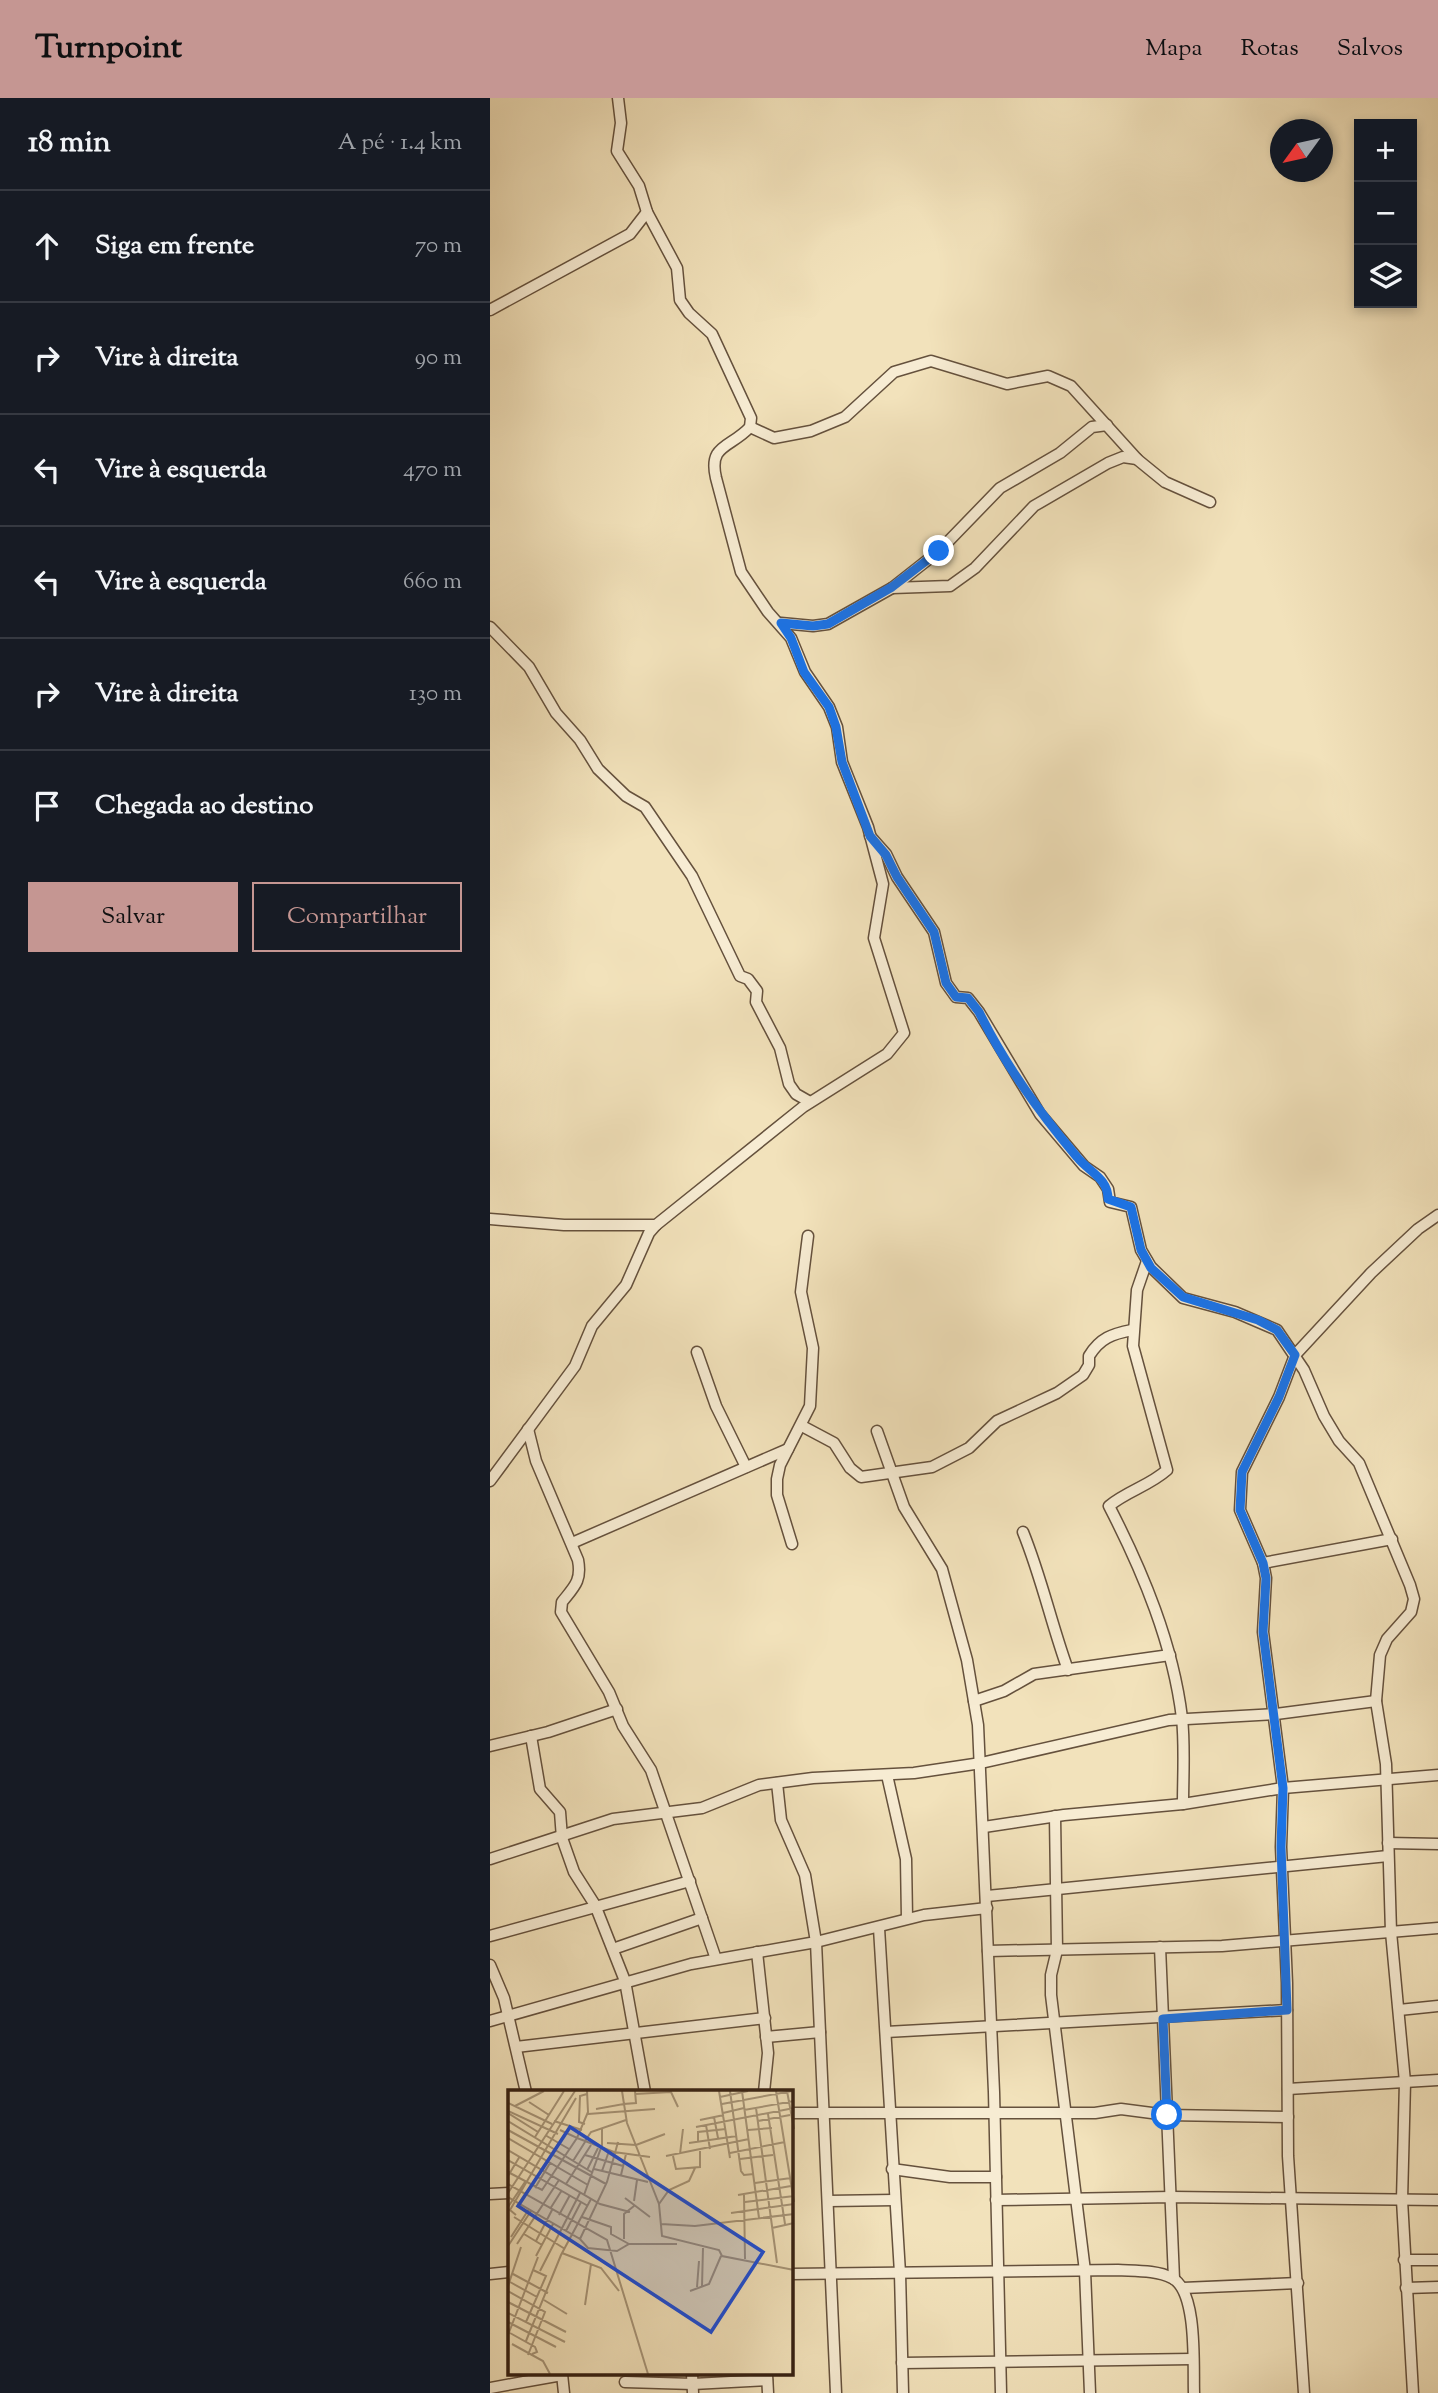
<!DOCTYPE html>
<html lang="pt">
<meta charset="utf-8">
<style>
body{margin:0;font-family:"Sorts Mill Goudy",serif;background:#242831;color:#f1f3f6}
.controls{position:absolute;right:21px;top:21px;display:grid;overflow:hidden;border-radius:0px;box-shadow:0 4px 10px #0003}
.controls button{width:63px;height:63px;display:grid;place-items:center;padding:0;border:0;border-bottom:2px solid #363941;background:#171b24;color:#f1f3f6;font:35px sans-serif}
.compass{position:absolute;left:780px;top:21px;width:63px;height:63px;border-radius:50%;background:#171b24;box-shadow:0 4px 10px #0003;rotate:237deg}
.stop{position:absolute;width:21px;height:21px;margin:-16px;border:5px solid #1a73e8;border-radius:50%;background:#fff}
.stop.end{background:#1a73e8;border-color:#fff;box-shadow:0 2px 7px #0008}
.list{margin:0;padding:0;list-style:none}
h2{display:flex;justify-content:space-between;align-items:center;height:91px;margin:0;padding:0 28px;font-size:30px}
h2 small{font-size:23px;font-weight:400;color:#9ea1a6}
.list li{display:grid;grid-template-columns:46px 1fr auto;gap:21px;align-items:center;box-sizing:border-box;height:112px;padding:0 28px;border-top:2px solid #363941}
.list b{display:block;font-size:26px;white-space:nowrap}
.list em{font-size:23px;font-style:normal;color:#9ea1a6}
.actions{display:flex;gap:14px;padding:21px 28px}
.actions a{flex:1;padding:16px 0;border:2px solid #c59692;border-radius:0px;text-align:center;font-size:24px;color:#c59692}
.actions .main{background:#c59692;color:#111}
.icon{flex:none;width:38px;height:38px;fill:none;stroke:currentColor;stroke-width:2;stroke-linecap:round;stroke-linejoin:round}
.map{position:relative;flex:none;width:948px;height:2295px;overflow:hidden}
header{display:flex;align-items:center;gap:42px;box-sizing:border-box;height:98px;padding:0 35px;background:#c59692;color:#111}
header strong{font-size:33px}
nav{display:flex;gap:38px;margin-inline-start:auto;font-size:24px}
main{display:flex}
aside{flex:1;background:#171b24}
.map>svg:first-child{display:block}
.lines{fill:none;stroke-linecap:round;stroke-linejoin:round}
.minor-casing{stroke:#65513d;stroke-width:13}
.minor{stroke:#f7ecd3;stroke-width:10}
.route{stroke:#1a73e8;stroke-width:9}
.inset-road{fill:none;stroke:#a79578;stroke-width:2}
.view{fill:#1d4ed8;fill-opacity:0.15;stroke:#1d4ed8;stroke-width:3.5}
.inset-edge{fill:none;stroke:#362113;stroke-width:3.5}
</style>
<header>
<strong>Turnpoint</strong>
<nav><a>Mapa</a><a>Rotas</a><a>Salvos</a></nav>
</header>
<main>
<aside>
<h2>18 min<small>A pé · 1.4 km</small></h2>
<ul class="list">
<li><svg class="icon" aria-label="ahead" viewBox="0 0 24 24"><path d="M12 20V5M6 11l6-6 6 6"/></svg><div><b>Siga em frente</b></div><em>70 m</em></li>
<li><svg class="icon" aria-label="right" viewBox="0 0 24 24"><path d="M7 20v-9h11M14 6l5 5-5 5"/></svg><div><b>Vire à direita</b></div><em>90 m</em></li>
<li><svg class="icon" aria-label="left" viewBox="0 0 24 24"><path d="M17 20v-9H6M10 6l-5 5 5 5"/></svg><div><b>Vire à esquerda</b></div><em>470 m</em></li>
<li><svg class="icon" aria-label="left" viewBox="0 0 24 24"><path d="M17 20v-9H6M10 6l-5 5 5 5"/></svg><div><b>Vire à esquerda</b></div><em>660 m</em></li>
<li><svg class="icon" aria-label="right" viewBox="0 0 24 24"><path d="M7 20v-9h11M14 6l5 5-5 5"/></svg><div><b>Vire à direita</b></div><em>130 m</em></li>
<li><svg class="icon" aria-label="arrive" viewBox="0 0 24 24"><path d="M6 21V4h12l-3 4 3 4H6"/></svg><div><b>Chegada ao destino</b></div></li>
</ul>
<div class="actions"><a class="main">Salvar</a><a>Compartilhar</a></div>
</aside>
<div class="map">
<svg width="948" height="2295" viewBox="0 0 948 2295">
<rect width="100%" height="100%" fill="#f2e2bb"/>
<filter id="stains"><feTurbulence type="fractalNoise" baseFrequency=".00286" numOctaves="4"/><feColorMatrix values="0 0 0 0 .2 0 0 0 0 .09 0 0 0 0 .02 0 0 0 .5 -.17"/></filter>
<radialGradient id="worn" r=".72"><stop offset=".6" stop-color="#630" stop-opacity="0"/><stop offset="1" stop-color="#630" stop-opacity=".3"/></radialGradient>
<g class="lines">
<!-- minor casing -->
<g class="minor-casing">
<g id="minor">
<path d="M0 212 140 136 157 114"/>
<path d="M260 329 284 340 321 333 355 319 404 274 441 263 517 286 558 278 581 288 648 362 675 384 720 404"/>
<path d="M402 490 460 488 485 470 544 408 618 365 633 359 647 361"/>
<path d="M291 525 323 528 338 526 402 490 449 453 510 390 570 355 602 329 617 327"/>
<path d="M0 529 39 569 66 615 90 642 108 671 136 698 155 709 202 778 250 878 258 881 267 893 266 904 290 950 299 986 306 996 320 1004"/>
<path d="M380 738 396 756 407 779 444 834 456 885 466 899 478 900 489 914 550 1016 594 1068 610 1079 618 1091 620 1104 641 1109 651 1152 661 1169 693 1200 745 1214 787 1232 814 1272 834 1318 849 1343 869 1365 920 1487 924 1501 921 1514 897 1541 890 1557 886 1603 896 1666 901 1834 915 1984 912 2102 923 2295"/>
<path d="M0 1121 74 1127H166L313 1009 397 956 414 935 384 840 393 786 378 729 352 664 347 629 339 609 315 574 301 540 278 514 251 474 226 380C218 346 241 350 260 329L261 320 222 236 199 215 190 202 187 170 157 114 149 88 127 53 131 25 128 0"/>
<path d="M657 1163 647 1192 643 1248 677 1372C659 1388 637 1393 619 1408 653 1474 683 1546 692 1620 695 1648 693 1678 693 1706"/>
<path d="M207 1254 226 1308 256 1369"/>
<path d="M312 1328 344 1345 360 1370 371 1379 442 1369 479 1350 507 1323 567 1295 593 1277 599 1267V1258C610 1240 622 1236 642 1232"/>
<path d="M38 1331 46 1363 88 1462C92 1483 84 1489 72 1504L71 1514 119 1594 133 1628 161 1672 226 1861"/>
<path d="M387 1333 414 1409 452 1471 477 1562 488 1627 504 1994 511 2295"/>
<path d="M0 1383 85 1268 102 1228 136 1187 159 1135 166 1127"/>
<path d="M533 1434C552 1481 561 1525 578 1572"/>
<path d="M82 1445 298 1351"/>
<path d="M302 1446 287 1397V1381L290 1367 320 1308 323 1250 311 1194 318 1138"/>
<path d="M773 1465 902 1441"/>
<path d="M484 1603 514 1593 544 1576 680 1557"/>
<path d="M41 1638 50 1691 70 1714 72 1740 84 1774 105 1807 135 1883 155 1994"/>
<path d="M0 1648 58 1634 127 1611"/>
<path d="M397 1677 416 1761 417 1820"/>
<path d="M287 1685 291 1722 315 1777 326 1844 346 2295"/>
<path d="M565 1718 567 1852 561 1877V1897L595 2173 600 2295"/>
<path d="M494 1729 574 1717 693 1706 793 1690 948 1677"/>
<path d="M898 1745 948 1746"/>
<path d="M0 1761 123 1721 212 1710 269 1687 323 1680 424 1675 491 1665 679 1622 786 1616 886 1603"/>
<path d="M497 1798 898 1758"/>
<path d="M389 1830 410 2175 413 2295"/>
<path d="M0 1838 200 1783"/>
<path d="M670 1849 684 2181"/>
<path d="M123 1851 212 1820"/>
<path d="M498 1853 732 1848 948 1830"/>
<path d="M267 1854 278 1955 274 1994"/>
<path d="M0 1867 14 1900 36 1994"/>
<path d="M909 1912 948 1908"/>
<path d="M0 1923 201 1866 326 1844 434 1817 497 1810"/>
<path d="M396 1934 797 1912"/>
<path d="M276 1939 330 1934"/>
<path d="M26 1949 275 1920"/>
<path d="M798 1991 948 1982"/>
<path d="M301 2015H605L631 2011 677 2017 798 2019"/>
<path d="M402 2071 460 2079H506"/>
<path d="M0 2096 19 2095"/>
<path d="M506 2102 682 2099 948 2102"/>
<path d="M339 2103 404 2102"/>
<path d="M914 2162H948"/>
<path d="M0 2176 19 2174"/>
<path d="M301 2176 628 2172C645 2173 667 2172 682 2180 708 2193 703 2269 704 2295"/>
<path d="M693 2190 808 2185"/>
<path d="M916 2190 948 2189"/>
<path d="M412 2265 702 2261"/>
<path d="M72 2276 74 2295"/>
<path d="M202 2276 203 2295"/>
<path d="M277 2276 278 2295"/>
<path d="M135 2284 203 2286 277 2282"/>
<path d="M0 2290 72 2277"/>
<path d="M814 2295 798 2058 797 1885 791 1749 793 1690 773 1534 776 1480 773 1465 750 1412 752 1374 789 1299 805 1257 881 1175 928 1131 948 1117"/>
</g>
</g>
<!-- minor -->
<use href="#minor" class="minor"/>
</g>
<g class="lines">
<!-- route -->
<path class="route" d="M449 453 402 489 338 526 323 528 291 525 301 540 314 574 339 609 346 629 352 664 380 738 396 757 407 779 444 834 456 885 466 899 478 900 489 914C515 967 549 1014 587 1059 599 1074 618 1080 618 1101L641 1109 651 1152 661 1170 693 1199 768 1222 787 1232 805 1257 789 1299 752 1374 750 1412 773 1465 776 1480 773 1534 793 1690 791 1749 797 1912 673 1921 677 2017"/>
</g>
<!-- overview -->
<g transform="translate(18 1992)">
<rect width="285" height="285" fill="#f2e2bb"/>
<path class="inset-road" d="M127 1 128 13 116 14 119 33 151 114M211 1 222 68M222 1 233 81 236 85 246 84M234 1 251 128M268 1 286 112M279 1 286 39M127 4 163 2 170 17M212 7 240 1M21 12 41 25M0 13 44 34M214 14 284 1M7 16 36 1M248 18 269 173M88 19 116 14 114 1M236 20 286 11M0 21 50 44M0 23 30 42M215 23 236 18M80 24 147 19M260 24 277 134M206 27 210 48M192 30 216 25M0 31 85 83M46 31 74 40M250 31 282 25M77 34 71 32 72 6 79 4M198 35 202 59M188 37 286 18M0 40 98 94M52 40 69 48 80 22 79 1M240 40 264 38M37 45 61 59M27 47 56 1M0 48 80 95M77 51 106 62 142 67M190 51V42L218 39M99 53 128 55M181 53 229 46M128 55 157 44M0 60 92 114 122 122M222 63 277 52M172 64 175 39M77 65 115 76M158 66 241 49M165 66 168 79 192 77V61M232 69 265 65M0 70 80 116M65 71 77 52M187 78 181 91 161 100 151 114 154 146 211 160 214 166 286 180M86 79 140 92M79 80 90 58M94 81 101 61M0 82 34 100 69 48 77 51 83 42 118 30M113 85 118 64M0 86 12 66M247 93 283 88M0 94 99 150 140 284M58 94 83 55M27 98 42 73M0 103 67 1M76 105 94 55V38M230 105 283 96M236 105 237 169M0 107 72 149 80 158 109 161 121 154H169M117 108 142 127M126 111 129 90M237 112 286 106M0 117 17 92M42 119 54 100M223 123 286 114M8 125 2 120 68 8M51 125 62 105M6 127 57 159M74 127 103 137V144L121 154M153 134 187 136 286 124M264 138 286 133M58 141 73 112M16 144 34 155M3 147 21 119M72 149 99 92 110 52M116 149V124L126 116M28 151 44 120M9 154 51 90M0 156 23 121M54 163 93 178 111 201M28 166 45 134M32 181 72 103M5 184 40 203M2 192 29 207M0 196 13 157M194 196 195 158M189 197 191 171M0 201 37 222 20 265M182 201 201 194 213 166M36 210 59 224M0 212 58 242M77 215 83 174M0 223 57 252M0 232 48 257M18 232 38 186 25 180M2 243 27 257 29 262 24 264M0 245 30 167M18 251 53 165 83 109M4 254 35 271 42 284"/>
<path class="view" d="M62 37 255 162 203 242 10 116Z"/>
<rect width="285" height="285" class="inset-edge"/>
</g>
<rect width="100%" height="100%" filter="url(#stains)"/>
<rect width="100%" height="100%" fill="url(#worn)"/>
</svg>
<div class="controls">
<button>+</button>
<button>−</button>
<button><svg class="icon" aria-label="layers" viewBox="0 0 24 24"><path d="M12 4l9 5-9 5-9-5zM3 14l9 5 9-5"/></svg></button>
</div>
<svg class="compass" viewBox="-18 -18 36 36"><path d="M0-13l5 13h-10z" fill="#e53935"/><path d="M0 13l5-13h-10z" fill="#9ea1a6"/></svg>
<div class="stop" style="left:677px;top:2017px"></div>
<div class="stop end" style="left:449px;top:453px"></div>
</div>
</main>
